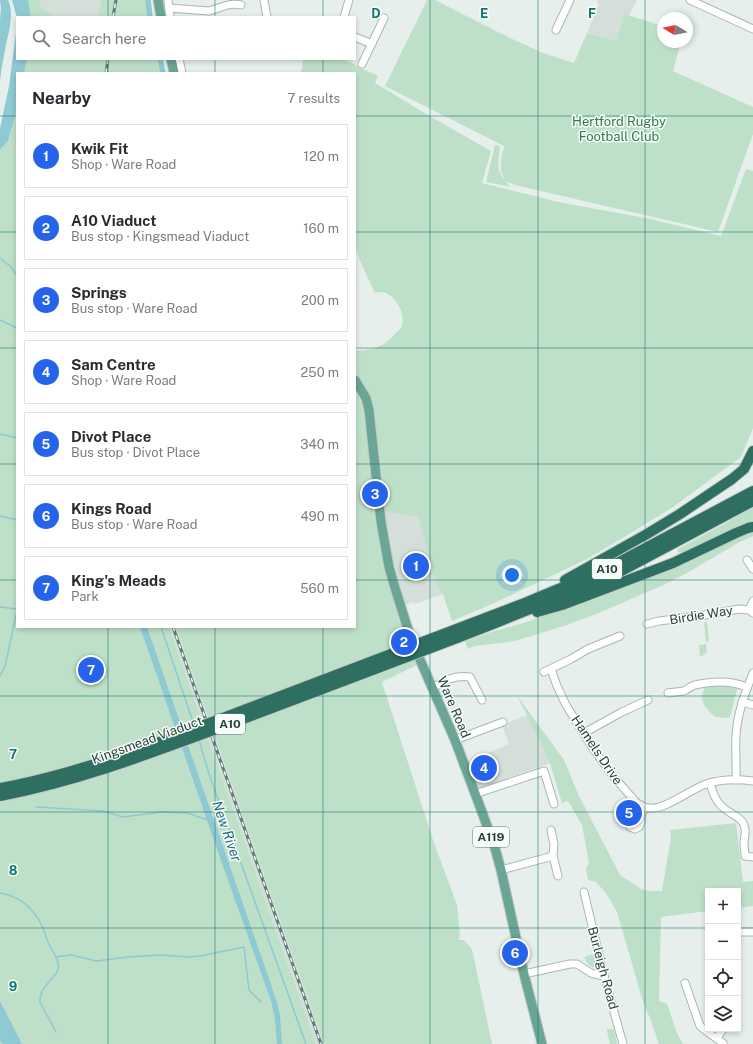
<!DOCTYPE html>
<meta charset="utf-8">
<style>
body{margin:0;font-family:"Public Sans",sans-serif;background:#f7f7f7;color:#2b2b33}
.controls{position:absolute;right:12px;bottom:12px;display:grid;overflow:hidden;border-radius:0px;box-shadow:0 2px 6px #0003}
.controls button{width:36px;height:36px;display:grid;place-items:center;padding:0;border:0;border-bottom:1px solid #e1e1e2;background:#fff;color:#2b2b33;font:20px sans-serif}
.compass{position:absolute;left:657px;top:12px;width:36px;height:36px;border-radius:50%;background:#fff;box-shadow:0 2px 6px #0003;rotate:280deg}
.you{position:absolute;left:512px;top:575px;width:14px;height:14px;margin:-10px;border:3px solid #fff;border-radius:50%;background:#1a73e8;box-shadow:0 0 0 6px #1a73e833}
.badge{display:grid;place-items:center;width:26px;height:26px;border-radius:50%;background:#2563eb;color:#fff;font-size:13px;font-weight:700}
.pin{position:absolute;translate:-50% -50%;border:2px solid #fff;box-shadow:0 1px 4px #0006}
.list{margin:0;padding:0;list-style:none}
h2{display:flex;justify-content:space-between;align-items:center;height:52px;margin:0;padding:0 16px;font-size:17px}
h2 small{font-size:13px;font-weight:400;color:#7c7c81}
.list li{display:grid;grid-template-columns:26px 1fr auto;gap:12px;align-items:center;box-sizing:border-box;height:64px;margin:0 8px 8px;padding:0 8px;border:1px solid #e1e1e2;border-radius:0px}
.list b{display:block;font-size:15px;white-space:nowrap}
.list p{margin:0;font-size:13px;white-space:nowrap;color:#7c7c81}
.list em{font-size:13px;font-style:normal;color:#7c7c81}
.icon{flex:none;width:22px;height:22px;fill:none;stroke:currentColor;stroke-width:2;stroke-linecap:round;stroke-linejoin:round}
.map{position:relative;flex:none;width:753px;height:1044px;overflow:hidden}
.search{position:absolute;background:#fff;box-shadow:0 2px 6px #0003;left:16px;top:16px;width:340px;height:44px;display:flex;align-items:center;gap:10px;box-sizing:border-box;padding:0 14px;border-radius:0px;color:#7c7c81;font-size:15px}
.panel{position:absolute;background:#fff;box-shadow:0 2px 6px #0003;left:16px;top:72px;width:340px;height:556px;border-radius:0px}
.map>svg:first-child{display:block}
.built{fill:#d4dfda}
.green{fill:#bfe0c8}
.water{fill:#8ec9d4}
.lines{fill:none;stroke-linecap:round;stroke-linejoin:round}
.stream{stroke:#8ec9d4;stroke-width:1.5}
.canal{stroke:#8ec9d4;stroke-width:5.5}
.minor-casing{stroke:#a8b8b2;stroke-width:9}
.major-casing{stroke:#c2cac8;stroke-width:11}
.highway-casing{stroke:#c2cac8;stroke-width:12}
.minor{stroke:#fff;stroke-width:7}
.major{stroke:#6aa596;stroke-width:9}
.highway{stroke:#2f6f62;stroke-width:10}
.rail-casing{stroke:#5f7d75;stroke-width:3}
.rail{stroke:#f7fbf9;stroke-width:1.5;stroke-dasharray:4.5;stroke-linecap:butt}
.highway-bridge-casing{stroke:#c2cac8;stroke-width:12;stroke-linecap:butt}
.highway-bridge{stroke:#2f6f62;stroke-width:10}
.grid{fill:none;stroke:#0f766e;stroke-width:1;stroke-opacity:0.55}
.labels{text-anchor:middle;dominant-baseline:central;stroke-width:3;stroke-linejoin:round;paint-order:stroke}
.shield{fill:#f7fbf9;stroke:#637a73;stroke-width:1}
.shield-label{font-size:12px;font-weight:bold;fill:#24423a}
.park-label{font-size:13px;fill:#2d7a4b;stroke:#f7fbf9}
.street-label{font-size:13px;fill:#24423a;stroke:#f7fbf9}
.water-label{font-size:14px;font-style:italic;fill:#1c6f80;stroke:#f7fbf9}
.grid-label{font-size:13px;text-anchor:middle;font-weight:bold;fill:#0f766e;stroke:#f7fbf9;stroke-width:3;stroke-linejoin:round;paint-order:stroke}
</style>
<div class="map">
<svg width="753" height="1044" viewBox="0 0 753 1044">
<rect width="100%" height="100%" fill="#e6efeb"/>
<!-- built -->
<g class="built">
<path d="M39 0H101L98 17H57L42 8Z"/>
<path d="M598 0H637L629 16 624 14 616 41 587 33 599 4 597 2Z"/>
<path d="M382 511 418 516 436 583 443 594 415 604 414 602 404 605 402 594 395 575Z"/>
<path d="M169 627H176L324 1044H316Z"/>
<path d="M527 715 550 763 476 789 468 762 509 744 502 725Z"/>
</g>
<!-- green -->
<g class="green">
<path d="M28 0H39L42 8 57 17H31Z"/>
<path d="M101 0H146L148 17H98Z"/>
<path d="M427 0H435L508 37 543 53 574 63 587 33 616 41 624 14 663 26V42H681L673 71 753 107V134L718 232 515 185 506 181 510 187 486 182 495 145 500 146C499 158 495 171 505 179 497 168 502 159 504 146L385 86Z"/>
<path d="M27 59H157L160 73H24Z"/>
<path d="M303 59H343L378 76 375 83 433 118 491 151 482 183 558 202 651 219 721 236 746 169 753 171V428L741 457 673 507 626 536 585 560 490 605 452 621 443 594 436 583 418 517 382 511 379 464 374 409 366 390 355 374V351C364 350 375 349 382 345 387 342 391 338 394 335 396 333 399 330 401 328 408 314 392 286 375 293L361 263 355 245V73H301Z"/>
<path d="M17 109V627H169L316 1044H0V150L8 141Z"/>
<path d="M355 388C374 422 368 471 374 510 381 563 395 616 417 665L382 682 433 840 457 905 460 936 458 940H464L472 949 492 1044H324L176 627H355Z"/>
<path d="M753 507V521L735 528 687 552 681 553 677 552 678 549 733 519Z"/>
<path d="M751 531 753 533V536L738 543 687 573 661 586 599 613 567 625 515 641 475 646 468 649 465 641 491 632 524 623 601 594Z"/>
<path d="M704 622H707L709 641 706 642Z"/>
<path d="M706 644 707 653 700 657 699 645Z"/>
<path d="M725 684 726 686 735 687 738 686 730 717 727 718 715 717C705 708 698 700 705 687Z"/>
<path d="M516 694 564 760 579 796 620 875 641 889 650 891H662L671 837 670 830 736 823 743 882 753 881V906L738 908V891H708V911L661 917 659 1001 667 1004 677 1033 683 1044H659L650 1018 644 1005 617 912 606 893 596 882 588 880 586 869 589 863 582 825 568 801 562 803 550 763 527 715Z"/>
<path d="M596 953 599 968V969C591 968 587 964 584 957Z"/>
<path d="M607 1029H614L617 1044H610L607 1031Z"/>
</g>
<!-- water -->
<g class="water">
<path d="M0 0H8C15 16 8 33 5 50 3 60 1 71 0 81V20L1 8Z"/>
<path d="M12 0H28L31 17H17V18Z"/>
<path d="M17 25V59H27L24 73H17V109L8 141 0 150V129L9 86Z"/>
<path d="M140 627H147L276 999 280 1015 282 1044H277L275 1020 272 1004 218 852Z"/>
<path d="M0 1001 22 1044H2L0 1040Z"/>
</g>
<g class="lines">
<!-- stream -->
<g class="stream">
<path d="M0 258 11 267 17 276"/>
<path d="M0 320 17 328"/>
<path d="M0 434 17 438"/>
<path d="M0 516 17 520"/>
<path d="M0 607 17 609"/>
<path d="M161 627 194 725"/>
<path d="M0 676 5 666 17 611"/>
<path d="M199 740 209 774 306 1044"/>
<path d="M36 807 103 811 123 817 162 812 187 813 208 820"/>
<path d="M0 893C19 896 34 908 42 926 45 932 46 938 49 944 51 948 54 953 56 957L71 955 96 961 128 957 160 955 189 957 200 956 244 947 249 990 261 1002"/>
<path d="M56 1032 40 1002C38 982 67 976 56 958"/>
</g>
<!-- canal -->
<g class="canal">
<path d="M148 0 150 17"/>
<path d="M160 59 163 73"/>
</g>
<!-- minor casing -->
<g class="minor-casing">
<g id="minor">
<path d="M168 0 170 17"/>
<path d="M264 0 267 17"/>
<path d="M690 0 753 29"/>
<path d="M169 8 209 11C222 8 228 2 241 5"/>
<path d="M344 17 349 0"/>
<path d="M556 30 570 0"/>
<path d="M355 37 372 44"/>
<path d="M179 59 182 73"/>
<path d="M362 64 384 18"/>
<path d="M747 560 753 569"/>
<path d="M749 610 753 601"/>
<path d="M647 624 659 621 700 616 739 609 749 610 753 613"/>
<path d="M551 669 557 686 566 705 592 747 612 775 636 802C640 805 644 808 650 808 665 810 691 789 706 784 721 779 738 779 753 781"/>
<path d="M544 672 571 659 588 649 620 636"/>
<path d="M432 689C443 680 455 675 470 677L482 700"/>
<path d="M668 693C673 692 679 692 684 691 688 689 690 686 695 685 712 681 730 680 747 687"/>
<path d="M742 702 753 705"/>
<path d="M584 733 622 712 648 700"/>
<path d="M455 740 503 722"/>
<path d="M736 780C737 762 734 744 737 726 739 708 746 690 753 673"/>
<path d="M710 783C713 794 717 805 728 811 734 816 741 817 744 825 747 831 744 837 744 843 744 847 745 852 745 856L753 857"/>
<path d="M475 794 544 771 554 804"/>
<path d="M641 815C636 816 631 816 629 823L630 827 635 829 639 827 641 822V815L645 808"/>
<path d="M551 830 554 844 553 856 558 876"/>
<path d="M501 870 553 856"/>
<path d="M584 892 604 976 623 1044"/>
<path d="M738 932H753"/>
<path d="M524 974 570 964H577L591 973 604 976"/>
<path d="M685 983 700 1026 709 1033 723 1043"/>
<path d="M717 1038 723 1029"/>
</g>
</g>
<!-- major casing -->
<g class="major-casing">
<g id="major">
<path d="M158 0 161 17"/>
<path d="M171 59 174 73"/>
<path d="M355 380 366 398 369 410 381 522 389 567 395 588 411 639 455 740 482 812 495 848 501 870 524 974 542 1044"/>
</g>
</g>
<!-- highway casing -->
<g class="highway-casing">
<g id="highway">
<path d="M565 580 647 534 680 514 732 479 744 469 753 451"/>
<path d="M537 612 562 605 673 563 736 533 748 528 753 527"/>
<path d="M454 630 522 604 606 569 753 491"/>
<path d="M457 638 498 622 610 577 753 501"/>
</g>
</g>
<!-- minor -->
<use href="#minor" class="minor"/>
<!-- major -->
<use href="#major" class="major"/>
<!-- highway -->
<use href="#highway" class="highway"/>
<!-- rail casing -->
<g class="rail-casing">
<g id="rail">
<path d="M113 17 116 0"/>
<path d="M106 73 108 59"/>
<path d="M173 627 321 1044"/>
</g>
</g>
<!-- rail -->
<use href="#rail" class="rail"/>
<!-- highway-bridge casing -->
<g class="highway-bridge-casing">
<g id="highway-bridge">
<path d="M0 788C45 780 89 766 133 752L454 630"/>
<path d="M0 796C80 781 154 752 230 724 306 695 381 667 457 638"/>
</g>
</g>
<!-- highway-bridge -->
<use href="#highway-bridge" class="highway-bridge"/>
</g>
<!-- grid -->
<path class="grid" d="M108 0V17M215 0V17M323 0V17M430 0V1044M538 0V1044M645 0V1044M108 59V73M215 59V73M323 59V73M0 116H17M355 116H753M0 232H17M355 232H753M0 348H17M355 348H753M0 464H17M355 464H753M0 580H17M355 580H753M108 627V1044M215 627V1044M323 627V1044M0 696H753M0 812H753M0 928H708M738 928H753"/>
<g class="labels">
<!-- shield labels -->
<g class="shield">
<rect x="592" y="559" width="30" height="20" rx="3"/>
<rect x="215" y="714" width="30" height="20" rx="3"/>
<rect x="473" y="827" width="36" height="20" rx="3"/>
</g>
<g class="shield-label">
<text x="607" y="569">A10</text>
<text x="230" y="724">A10</text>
<text x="491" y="837">A119</text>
</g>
<!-- park labels -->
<g class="park-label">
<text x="619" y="121">Hertford Rugby<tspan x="619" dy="15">Football Club</tspan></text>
</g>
<!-- street labels -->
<g class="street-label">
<text transform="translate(701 615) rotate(-9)">Birdie Way</text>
<text transform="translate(454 707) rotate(67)">Ware Road</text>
<text transform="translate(147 740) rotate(-20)">Kingsmead Viaduct</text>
<text transform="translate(597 750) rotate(56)">Hamels Drive</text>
<text transform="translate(603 968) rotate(75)">Burleigh Road</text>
</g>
<!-- water labels -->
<g class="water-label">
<text transform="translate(227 831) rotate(71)">New River</text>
</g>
</g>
<g class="grid-label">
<text x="376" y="18">D</text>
<text x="484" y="18">E</text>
<text x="592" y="18">F</text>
<text x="13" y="759">7</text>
<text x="13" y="875">8</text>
<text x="13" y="991">9</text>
</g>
</svg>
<div class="controls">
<button>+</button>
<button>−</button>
<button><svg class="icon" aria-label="locate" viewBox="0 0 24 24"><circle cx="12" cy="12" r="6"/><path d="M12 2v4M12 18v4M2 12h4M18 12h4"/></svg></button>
<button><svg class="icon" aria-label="layers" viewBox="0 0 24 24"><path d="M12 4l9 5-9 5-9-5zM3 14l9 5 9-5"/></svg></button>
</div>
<svg class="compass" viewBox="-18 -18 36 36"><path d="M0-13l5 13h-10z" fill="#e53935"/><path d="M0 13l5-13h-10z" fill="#7c7c81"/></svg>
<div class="you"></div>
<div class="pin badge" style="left:416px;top:566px">1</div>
<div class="pin badge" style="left:404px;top:642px">2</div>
<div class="pin badge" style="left:375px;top:494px">3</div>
<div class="pin badge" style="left:484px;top:768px">4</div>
<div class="pin badge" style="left:629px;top:813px">5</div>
<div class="pin badge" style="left:515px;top:953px">6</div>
<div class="pin badge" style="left:91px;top:670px">7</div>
<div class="search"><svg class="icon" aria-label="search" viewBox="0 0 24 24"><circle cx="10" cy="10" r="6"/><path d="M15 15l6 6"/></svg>Search here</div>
<section class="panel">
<h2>Nearby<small>7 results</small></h2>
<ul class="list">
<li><span class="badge">1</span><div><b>Kwik Fit</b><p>Shop · Ware Road</p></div><em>120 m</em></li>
<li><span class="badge">2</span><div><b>A10 Viaduct</b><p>Bus stop · Kingsmead Viaduct</p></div><em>160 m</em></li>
<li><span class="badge">3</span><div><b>Springs</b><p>Bus stop · Ware Road</p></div><em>200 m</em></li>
<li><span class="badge">4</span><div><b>Sam Centre</b><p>Shop · Ware Road</p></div><em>250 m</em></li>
<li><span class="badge">5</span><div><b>Divot Place</b><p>Bus stop · Divot Place</p></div><em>340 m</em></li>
<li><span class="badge">6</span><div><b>Kings Road</b><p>Bus stop · Ware Road</p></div><em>490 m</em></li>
<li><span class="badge">7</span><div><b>King's Meads</b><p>Park</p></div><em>560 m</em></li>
</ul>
</section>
</div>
